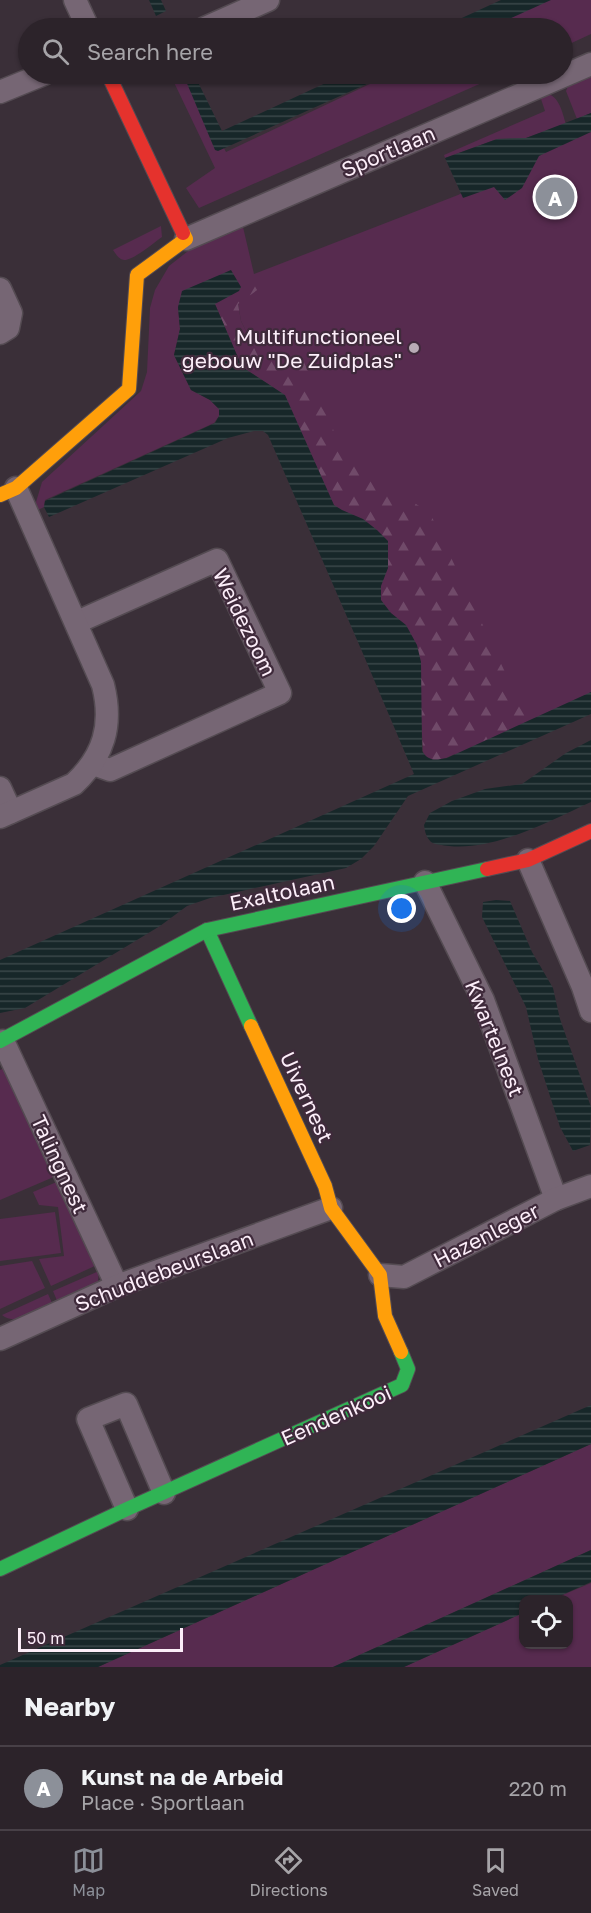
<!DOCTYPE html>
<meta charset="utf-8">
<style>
body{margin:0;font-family:"Golos Text",sans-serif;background:#382f36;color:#f1f3f6}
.controls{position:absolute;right:18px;bottom:18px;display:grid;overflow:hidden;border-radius:12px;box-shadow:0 2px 4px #0004}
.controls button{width:54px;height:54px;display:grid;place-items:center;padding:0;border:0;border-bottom:2px solid #484047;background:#2c232a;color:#f1f3f6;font:30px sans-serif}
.scale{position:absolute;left:18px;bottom:15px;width:165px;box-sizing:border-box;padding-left:6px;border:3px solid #fceef9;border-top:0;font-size:16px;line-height:21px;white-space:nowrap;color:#fceef9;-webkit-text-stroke:4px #3f2a3b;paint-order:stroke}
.you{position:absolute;left:402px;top:909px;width:21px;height:21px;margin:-15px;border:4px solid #fff;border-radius:50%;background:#1a73e8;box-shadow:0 0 0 9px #1a73e833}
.badge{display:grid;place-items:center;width:39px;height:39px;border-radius:50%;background:#8c9099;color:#fff;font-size:20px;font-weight:700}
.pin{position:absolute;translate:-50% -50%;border:3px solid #fff;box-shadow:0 2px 6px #0006}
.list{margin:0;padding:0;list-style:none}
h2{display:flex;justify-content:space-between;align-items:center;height:78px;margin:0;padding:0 24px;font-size:26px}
h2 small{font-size:20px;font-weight:400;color:#a6a4a8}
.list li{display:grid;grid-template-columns:39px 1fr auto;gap:18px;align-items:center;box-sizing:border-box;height:84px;padding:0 24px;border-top:2px solid #484047}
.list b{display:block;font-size:22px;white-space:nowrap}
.list p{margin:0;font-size:20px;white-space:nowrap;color:#a6a4a8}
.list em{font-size:20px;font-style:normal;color:#a6a4a8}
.icon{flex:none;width:33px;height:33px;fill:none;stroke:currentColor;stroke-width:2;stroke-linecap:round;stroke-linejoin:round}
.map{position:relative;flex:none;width:591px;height:1667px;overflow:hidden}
.search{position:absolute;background:#2c232a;box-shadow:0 2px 4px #0004;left:18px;right:18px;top:18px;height:66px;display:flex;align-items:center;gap:15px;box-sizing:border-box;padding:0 21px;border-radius:33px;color:#a6a4a8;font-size:22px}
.sheet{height:162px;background:#2c232a}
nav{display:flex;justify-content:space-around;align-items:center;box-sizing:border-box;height:84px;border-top:2px solid #484047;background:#2c232a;font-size:16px;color:#a6a4a8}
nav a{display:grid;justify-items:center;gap:3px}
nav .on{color:#8c9099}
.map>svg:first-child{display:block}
.grass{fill:#572b4f}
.forest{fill:url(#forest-firs)}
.water{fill:url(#water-rules)}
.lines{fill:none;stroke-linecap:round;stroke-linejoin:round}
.street-casing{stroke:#544b52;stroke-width:25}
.fast-casing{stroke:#544b52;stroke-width:16}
.slow-casing{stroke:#544b52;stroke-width:16}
.jam-casing{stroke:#544b52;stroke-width:16}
.street{stroke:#766674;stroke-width:22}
.fast{stroke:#30b455;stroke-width:14}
.slow{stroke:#ff9f0a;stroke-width:14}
.jam{stroke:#e5322d;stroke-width:14}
.poi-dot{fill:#b8abb5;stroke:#3f2a3b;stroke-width:2}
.labels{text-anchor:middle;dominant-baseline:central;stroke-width:4.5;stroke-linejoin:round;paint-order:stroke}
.street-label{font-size:21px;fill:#fceef9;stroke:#3f2a3b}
.poi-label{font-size:21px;fill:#fceef9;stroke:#3f2a3b;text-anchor:end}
</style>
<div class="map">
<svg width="591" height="1667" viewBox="0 0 591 1667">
<defs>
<pattern id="forest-firs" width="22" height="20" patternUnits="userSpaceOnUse" patternTransform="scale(1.5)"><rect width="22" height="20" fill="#572b4f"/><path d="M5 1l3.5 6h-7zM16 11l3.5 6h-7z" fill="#704a69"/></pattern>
<pattern id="water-rules" width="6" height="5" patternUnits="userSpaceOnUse" patternTransform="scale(1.5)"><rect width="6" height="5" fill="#172729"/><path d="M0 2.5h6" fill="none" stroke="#3a4749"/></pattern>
</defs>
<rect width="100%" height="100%" fill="#3a2f38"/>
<!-- grass -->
<g class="grass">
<path d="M548 0H591V34L563 47 562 28H487Z"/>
<path d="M170 74H184L226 152 391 74H502L199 208 186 188 215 168Z"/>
<path d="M591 75V113L577 119 566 91 568 86Z"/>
<path d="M546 93C560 97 562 112 566 124L526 138 497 139 445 158 444 155 545 111 540 96Z"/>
<path d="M591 128V696L457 759 259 358 241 321 238 304 178 307 180 329 174 355 191 390 210 400 219 409V416L214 423 45 500 44 507 36 511V502L42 482 141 391 147 372 150 308 155 290 169 266 197 244 243 227 254 274 458 195Z"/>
<path d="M161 226 162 237C155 242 132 261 124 260 118 259 116 254 113 250Z"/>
<path d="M7 1067 56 1176 0 1200V1070Z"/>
<path d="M59 1181 97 1265 51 1286 39 1259 64 1256 58 1207 39 1205 33 1192Z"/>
<path d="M55 1212 61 1253 0 1261V1219Z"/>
<path d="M32 1261 45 1288 0 1309V1266Z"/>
<path d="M99 1271 98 1281 95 1284 58 1303 53 1291Z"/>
<path d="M48 1294 53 1305C38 1311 16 1327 2 1315Z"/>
<path d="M591 1444V1550L333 1667H98Z"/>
<path d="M591 1583V1667H404L523 1613 524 1644H568V1600L553 1599Z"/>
</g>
<!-- forest -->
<path class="forest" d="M254 274 260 288 238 304 241 321 259 358 280 362 303 360 346 459 430 513 528 721 446 758 434 761 426 758 423 752 421 717 406 625C380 605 376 601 388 568L363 519 334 505 285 395 242 367 215 304 239 291 241 287 240 285Z"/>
<!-- water -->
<g class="water">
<path d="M149 0H161L166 11 156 16Z"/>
<path d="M501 0H551L489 28H440Z"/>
<path d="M183 74H194L222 131 345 74H389L218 151 215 150Z"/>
<path d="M591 113V132L539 156 522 188 505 200 494 187 463 198 445 158 497 139 526 138Z"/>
<path d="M231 270 241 287 239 291 215 304 242 367 285 395 334 505 342 510 363 519 377 530 388 541V568L381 586V600L391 613 406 625 417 645 421 662 422 751C429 762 436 760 447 758L591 692V714L408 796 374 846 361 859 346 868 210 898 187 906 160 926 25 1008 0 1013V960L414 774 361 649 268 435 263 431H254L228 438 49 517 44 507 45 501 215 423 219 416V409L210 400 191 390 174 355 180 329 178 307 182 291Z"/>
<path d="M591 740V802C550 821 494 851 449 846 443 845 435 845 431 842 426 837 425 832 424 825L430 813 452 801 485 789 522 784 566 753Z"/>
<path d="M496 900 510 901 532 952 553 988 560 1019 591 1107 590 1145 573 1151 560 1127 538 1059 526 1007 482 917 483 902Z"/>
<path d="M591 1405V1444L98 1667H0V1665Z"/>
<path d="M591 1550V1582L553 1599 524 1600 523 1613 404 1667H333Z"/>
</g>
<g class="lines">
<!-- street casing -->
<g class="street-casing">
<g id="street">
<path d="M75 0 88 28"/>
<path d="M205 28 268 0"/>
<path d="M0 92 44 74"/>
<path d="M186 239 591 64"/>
<path d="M0 289 11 313 8 328 0 333"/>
<path d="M84 619 217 560 280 693 110 770 93 764"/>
<path d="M0 788 11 812"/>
<path d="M0 817 74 784C104 756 113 725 103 685L16 488"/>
<path d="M528 860 583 987 591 1011"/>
<path d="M425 882 483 1000 556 1199"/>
<path d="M3 1041 117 1286"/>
<path d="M380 1275 404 1277 556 1199 591 1186"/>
<path d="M0 1339 117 1286 331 1208"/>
<path d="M127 1509 88 1419 126 1404 164 1493"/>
</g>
</g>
<!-- fast casing -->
<g class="fast-casing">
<g id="fast">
<path d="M207 930 251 1026"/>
<path d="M0 1041 207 930 487 869"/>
<path d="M0 1569 127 1509 402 1385 408 1369 401 1352"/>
</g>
</g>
<!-- slow casing -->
<g class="slow-casing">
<g id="slow">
<path d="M0 495 16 488 129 389 137 275 186 239 183 233"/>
<path d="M251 1026 325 1186 331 1208 380 1275 385 1316 401 1352"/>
</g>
</g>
<!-- jam casing -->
<g class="jam-casing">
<g id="jam">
<path d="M108 74 183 233"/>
<path d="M487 869 528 860 591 831"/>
</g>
</g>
<!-- street -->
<use href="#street" class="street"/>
<!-- fast -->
<use href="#fast" class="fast"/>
<!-- slow -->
<use href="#slow" class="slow"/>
<!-- jam -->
<use href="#jam" class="jam"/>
</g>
<!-- markers -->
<circle class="poi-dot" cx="414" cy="348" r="6"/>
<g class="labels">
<!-- street labels -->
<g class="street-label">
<text transform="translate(388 151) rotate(-23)">Sportlaan</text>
<text transform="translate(245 622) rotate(64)">Weidezoom</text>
<text transform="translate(282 892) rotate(-12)">Exaltolaan</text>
<text transform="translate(495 1038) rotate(68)">Kwartelnest</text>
<text transform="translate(307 1097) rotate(65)">Uivernest</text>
<text transform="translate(60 1164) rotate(65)">Talingnest</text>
<text transform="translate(486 1235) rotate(-27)">Hazenleger</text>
<text transform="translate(164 1271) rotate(-21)">Schuddebeurslaan</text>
<text transform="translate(336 1415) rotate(-24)">Eendenkooi</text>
</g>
<!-- poi labels -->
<g class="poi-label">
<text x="402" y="336">Multifunctioneel<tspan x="402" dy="24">gebouw "De Zuidplas"</tspan></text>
</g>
</g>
</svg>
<div class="controls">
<button><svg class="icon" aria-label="locate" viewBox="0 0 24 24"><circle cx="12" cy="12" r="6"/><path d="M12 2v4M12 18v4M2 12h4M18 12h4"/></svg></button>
</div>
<div class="scale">50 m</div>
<div class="you"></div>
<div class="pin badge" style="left:555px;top:197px">A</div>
<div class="search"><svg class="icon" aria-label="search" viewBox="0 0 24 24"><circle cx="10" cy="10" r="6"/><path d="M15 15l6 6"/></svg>Search here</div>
</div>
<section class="sheet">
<h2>Nearby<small></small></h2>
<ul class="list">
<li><span class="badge">A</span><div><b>Kunst na de Arbeid</b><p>Place · Sportlaan</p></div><em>220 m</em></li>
</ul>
</section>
<nav>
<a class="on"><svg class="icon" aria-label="map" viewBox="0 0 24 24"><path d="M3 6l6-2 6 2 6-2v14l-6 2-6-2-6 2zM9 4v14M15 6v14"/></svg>Map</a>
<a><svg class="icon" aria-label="directions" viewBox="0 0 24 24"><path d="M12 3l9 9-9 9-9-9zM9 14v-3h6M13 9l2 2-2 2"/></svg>Directions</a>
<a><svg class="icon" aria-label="saved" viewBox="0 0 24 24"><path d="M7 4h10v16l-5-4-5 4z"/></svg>Saved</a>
</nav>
